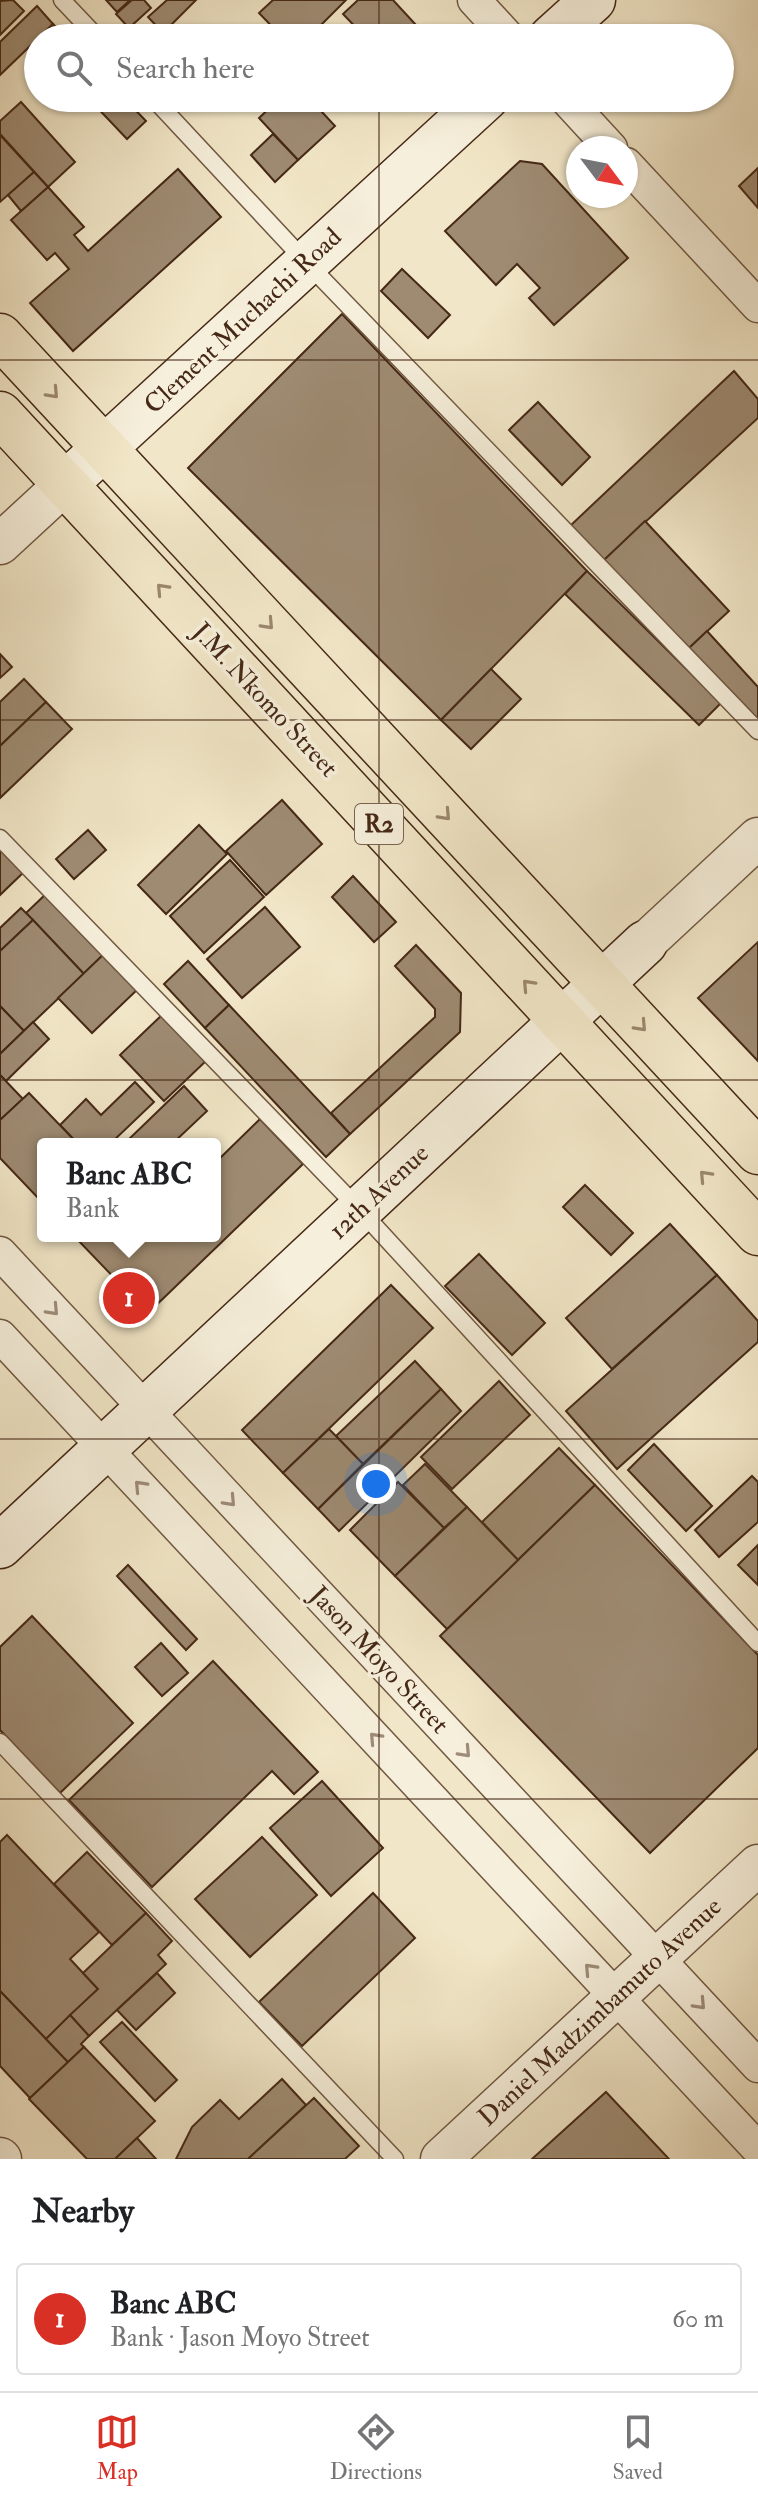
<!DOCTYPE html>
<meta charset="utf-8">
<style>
body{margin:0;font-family:"IM FELL Double Pica",serif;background:#f6f6f6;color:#202124}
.compass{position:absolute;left:566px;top:136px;width:72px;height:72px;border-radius:50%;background:#fff;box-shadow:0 2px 6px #0004;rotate:122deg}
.you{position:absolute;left:376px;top:1484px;width:28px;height:28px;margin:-20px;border:6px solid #fff;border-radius:50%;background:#1a73e8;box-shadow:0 0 0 12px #1a73e833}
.badge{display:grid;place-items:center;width:52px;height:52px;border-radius:50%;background:#d93025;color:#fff;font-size:26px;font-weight:700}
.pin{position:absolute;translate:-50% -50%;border:4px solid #fff;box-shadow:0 2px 8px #0006}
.popup{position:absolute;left:37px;top:1138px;width:184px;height:104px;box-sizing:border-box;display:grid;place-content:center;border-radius:8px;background:#fff;filter:drop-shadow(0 2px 6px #0005);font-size:26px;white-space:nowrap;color:#757577}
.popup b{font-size:30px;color:#202124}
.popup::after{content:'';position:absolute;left:50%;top:100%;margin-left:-16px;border:16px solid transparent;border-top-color:#fff}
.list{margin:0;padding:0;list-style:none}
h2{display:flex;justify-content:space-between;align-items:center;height:104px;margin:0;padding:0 32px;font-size:34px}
h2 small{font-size:26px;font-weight:400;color:#757577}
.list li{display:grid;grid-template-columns:52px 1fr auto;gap:24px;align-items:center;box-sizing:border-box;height:112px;margin:0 16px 16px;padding:0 16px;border:2px solid #e0e0e0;border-radius:8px}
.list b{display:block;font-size:30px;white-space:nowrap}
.list p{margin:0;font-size:26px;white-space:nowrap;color:#757577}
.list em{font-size:26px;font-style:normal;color:#757577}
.icon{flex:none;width:44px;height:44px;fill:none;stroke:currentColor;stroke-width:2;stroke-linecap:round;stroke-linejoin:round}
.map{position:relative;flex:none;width:758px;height:2159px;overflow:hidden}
.search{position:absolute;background:#fff;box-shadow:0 2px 6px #0004;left:24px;right:24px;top:24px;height:88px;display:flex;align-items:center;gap:20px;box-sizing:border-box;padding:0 28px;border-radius:44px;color:#757577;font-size:30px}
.sheet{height:232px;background:#fff}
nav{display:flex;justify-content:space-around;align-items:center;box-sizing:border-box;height:112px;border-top:2px solid #e0e0e0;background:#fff;font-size:22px;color:#757577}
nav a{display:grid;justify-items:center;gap:4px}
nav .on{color:#d93025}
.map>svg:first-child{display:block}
.building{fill:#9e8b72;stroke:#452816;stroke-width:2}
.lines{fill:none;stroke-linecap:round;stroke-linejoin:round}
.service-casing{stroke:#705842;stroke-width:19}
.minor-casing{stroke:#705842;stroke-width:35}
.tertiary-casing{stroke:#705842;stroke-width:43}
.secondary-casing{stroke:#452816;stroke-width:47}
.trunk-casing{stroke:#452816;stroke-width:47}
.service{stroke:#f6efdb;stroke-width:16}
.minor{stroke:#f6efdb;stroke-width:32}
.tertiary{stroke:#f6efdb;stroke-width:40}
.secondary{stroke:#f6efdb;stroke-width:44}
.trunk{stroke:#f1e6c7;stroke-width:44}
.oneway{stroke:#9b876e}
.oneway2{stroke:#9e8c78}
.grid{fill:none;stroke:#452816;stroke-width:2;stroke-opacity:0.55}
.labels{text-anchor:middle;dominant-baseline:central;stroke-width:7;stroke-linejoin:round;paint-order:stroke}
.shield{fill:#f6efdb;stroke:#7a6451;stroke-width:2}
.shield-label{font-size:24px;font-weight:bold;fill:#452816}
.street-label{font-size:26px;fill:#452816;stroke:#f6efdb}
</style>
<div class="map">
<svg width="758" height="2159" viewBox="0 0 758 2159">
<rect width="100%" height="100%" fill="#f1e6c7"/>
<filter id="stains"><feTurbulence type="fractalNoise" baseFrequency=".0025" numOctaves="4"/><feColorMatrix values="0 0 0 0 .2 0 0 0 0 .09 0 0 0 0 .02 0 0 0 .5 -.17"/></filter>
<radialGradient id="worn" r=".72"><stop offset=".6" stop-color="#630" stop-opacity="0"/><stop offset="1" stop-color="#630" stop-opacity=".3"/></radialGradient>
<!-- building -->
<g class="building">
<path d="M13 0 24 11 0 35V1Z"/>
<path d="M106 0H130L117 12Z"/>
<path d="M132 0H144L151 8 129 28 116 14Z"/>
<path d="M167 0H196L163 33 148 17Z"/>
<path d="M273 0H346L308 38H283L259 13Z"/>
<path d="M358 0H393L428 38H366L343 14Z"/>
<path d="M37 6 53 24 0 75V42Z"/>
<path d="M53 24 67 38H39Z"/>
<path d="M88 98H124L146 121 127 139Z"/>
<path d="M280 98 286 103 291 98H309L335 126 298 160 259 118Z"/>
<path d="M21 102 75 162 48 187 0 134V121Z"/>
<path d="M273 134 298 160 275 182 251 155Z"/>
<path d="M1 136 34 172 0 202V137Z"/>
<path d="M520 161 542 164 628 258 554 325 529 298 540 288 517 264 496 285 445 231Z"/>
<path d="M758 168V208L739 186Z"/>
<path d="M178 169 221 217 73 351 30 303 69 269 55 253 47 260 11 220 48 187 84 227 74 235 88 251Z"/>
<path d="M34 172 48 187 21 211 8 195Z"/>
<path d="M402 269 450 315 428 338 381 291Z"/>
<path d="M342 314 587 571 441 720 188 468Z"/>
<path d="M734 371 758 399V418L603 561 570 526Z"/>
<path d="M538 402 590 457 562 485 509 430Z"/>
<path d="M645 521 729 611 687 650 603 561Z"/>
<path d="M587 571 721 703 699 725 565 594Z"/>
<path d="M707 631 758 687V727L687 650Z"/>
<path d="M0 654 12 667 0 678Z"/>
<path d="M491 669 521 699 471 749 441 720Z"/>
<path d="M24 679 46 702 0 746V702Z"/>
<path d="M46 702 72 729 0 798V746Z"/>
<path d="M282 800 322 844 266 895 226 851Z"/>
<path d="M199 825 227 854 166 914 138 885Z"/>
<path d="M88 830 106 850 74 879 56 859Z"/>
<path d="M0 844 27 869 0 895Z"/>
<path d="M230 860 264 897 204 953 170 916Z"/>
<path d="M353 876 396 922 374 942 332 897Z"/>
<path d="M49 891 106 952 84 974 26 913Z"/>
<path d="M265 907 300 947 242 998 207 959Z"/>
<path d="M21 908 33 920 0 951V928Z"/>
<path d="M33 920 84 974 24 1031 0 1006V951Z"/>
<path d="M758 942V1061L698 998Z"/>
<path d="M416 945 461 993 460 1032 350 1134 331 1113 435 1017V1009L395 966Z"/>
<path d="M106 952 140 987 92 1033 58 998Z"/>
<path d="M188 961 229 1005 205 1028 164 984Z"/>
<path d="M229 1005 350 1134 326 1157 205 1028Z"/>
<path d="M0 1006 24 1031 0 1054Z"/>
<path d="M164 1013 208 1059 164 1101 120 1055Z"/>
<path d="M33 1022 49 1039 6 1081 0 1075V1054Z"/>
<path d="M0 1075 23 1099 0 1120Z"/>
<path d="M135 1082 154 1102 110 1144H78L60 1125 86 1099 101 1115Z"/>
<path d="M184 1086 207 1111 172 1144H128L126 1142Z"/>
<path d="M29 1093 78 1144H43V1196L39 1199 0 1158V1120Z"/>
<path d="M260 1119 303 1164 148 1313 74 1236H215V1163Z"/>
<path d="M585 1185 633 1233 611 1255 563 1207Z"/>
<path d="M670 1224 717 1275 612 1369 566 1318Z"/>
<path d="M479 1254 545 1323 512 1355 445 1286Z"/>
<path d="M717 1275 758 1321V1342L617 1469 566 1411Z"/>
<path d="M391 1285 433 1328 283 1473 242 1430Z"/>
<path d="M415 1361 441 1389 363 1464 336 1436Z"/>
<path d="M499 1381 530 1415 452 1489 421 1457Z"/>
<path d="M441 1389 461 1411 339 1531 318 1509Z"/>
<path d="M329 1429 363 1464 318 1509 283 1473Z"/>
<path d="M654 1444 712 1506 686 1531 628 1470Z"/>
<path d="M559 1448 595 1485 518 1560 482 1522Z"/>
<path d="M425 1464 467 1507 444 1528 403 1485Z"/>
<path d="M752 1476 758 1482V1522L719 1557 695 1530Z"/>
<path d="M398 1482 444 1528 395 1576 350 1530Z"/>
<path d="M595 1485 758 1655V1748L650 1853 440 1636Z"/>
<path d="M467 1507 518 1560 447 1629 395 1576Z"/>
<path d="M758 1545V1585L738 1565Z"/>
<path d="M128 1565 197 1639 186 1650 117 1576Z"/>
<path d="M32 1616 133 1723 60 1793 0 1730V1647Z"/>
<path d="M161 1643 188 1673 162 1696 135 1667Z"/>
<path d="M213 1661 318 1772 294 1794 272 1771 152 1887 69 1800Z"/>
<path d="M322 1781 383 1848 331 1896 270 1828Z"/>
<path d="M7 1835 99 1932 70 1959 98 1989 46 2039 0 1991V1842Z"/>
<path d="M262 1837 317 1895 250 1957 195 1899Z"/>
<path d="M87 1852 146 1913 112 1945 54 1884Z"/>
<path d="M373 1893 415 1938 302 2046 259 2002Z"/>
<path d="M146 1913 172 1941 158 1955 166 1964 89 2036 70 2015 98 1989 83 1973Z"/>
<path d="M157 1973 175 1993 136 2030 117 2010Z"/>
<path d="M0 1991 68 2062 30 2098 0 2066Z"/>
<path d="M70 2015 89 2036 81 2044 84 2047 68 2062 46 2039Z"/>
<path d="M122 2022 177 2080 155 2101 100 2042Z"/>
<path d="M84 2047 155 2121 115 2159H87L29 2099Z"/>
<path d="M282 2079 306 2105 248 2159H176L192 2127 220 2100 239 2119Z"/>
<path d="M606 2092 669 2159H532Z"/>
<path d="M314 2098 359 2146 345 2159H248Z"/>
<path d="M137 2138 156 2159H115Z"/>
</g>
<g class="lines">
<!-- service casing -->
<g class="service-casing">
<g id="service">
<path d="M62 0 98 38"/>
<path d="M153 98 307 263 758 731"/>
<path d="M0 838 360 1210 758 1643"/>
<path d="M0 1742 395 2159"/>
</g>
</g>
<!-- minor casing -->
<g class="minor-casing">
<g id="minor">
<path d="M474 0 509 38"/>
<path d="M565 98 611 148"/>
<path d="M626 164 758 306"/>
<path d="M0 1253 758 2066"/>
<path d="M0 1336 758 2149"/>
</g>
</g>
<!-- tertiary casing -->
<g class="tertiary-casing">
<g id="tertiary">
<path d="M0 544 65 484"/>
<path d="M645 943 758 838"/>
<path d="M0 2158 1 2159"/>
<path d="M441 2159 758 1865"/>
</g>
</g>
<!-- secondary casing -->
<g class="secondary-casing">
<g id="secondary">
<path d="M551 38 593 0"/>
<path d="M65 484 486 98"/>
<path d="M0 1546 645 943"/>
</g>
</g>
<!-- trunk casing -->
<g class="trunk-casing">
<g id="trunk">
<path d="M0 336 758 1152"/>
<path d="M0 414 758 1233"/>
</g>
</g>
<!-- service -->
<use href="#service" class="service"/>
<!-- minor -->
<use href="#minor" class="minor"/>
<!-- tertiary -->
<use href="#tertiary" class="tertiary"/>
<!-- secondary -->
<use href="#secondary" class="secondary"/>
<!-- trunk -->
<use href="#trunk" class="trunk"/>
</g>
<!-- one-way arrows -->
<defs><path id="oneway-chevron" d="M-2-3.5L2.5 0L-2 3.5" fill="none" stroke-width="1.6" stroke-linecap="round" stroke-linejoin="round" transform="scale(2)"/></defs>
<g class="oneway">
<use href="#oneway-chevron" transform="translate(53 393) rotate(47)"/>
<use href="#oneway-chevron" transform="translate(162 589) rotate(-133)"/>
<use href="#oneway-chevron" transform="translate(268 624) rotate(47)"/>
<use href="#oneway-chevron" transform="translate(445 815) rotate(47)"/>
<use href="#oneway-chevron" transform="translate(528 985) rotate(-133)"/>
<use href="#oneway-chevron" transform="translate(641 1026) rotate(47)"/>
<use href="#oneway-chevron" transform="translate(705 1176) rotate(-133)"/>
</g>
<g class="oneway2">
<use href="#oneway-chevron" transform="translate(53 1310) rotate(47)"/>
<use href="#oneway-chevron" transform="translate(140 1486) rotate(-133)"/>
<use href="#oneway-chevron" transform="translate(230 1501) rotate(47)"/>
<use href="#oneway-chevron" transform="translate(375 1738) rotate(-133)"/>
<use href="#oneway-chevron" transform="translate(465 1752) rotate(47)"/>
<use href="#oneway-chevron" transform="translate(590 1969) rotate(-133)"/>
<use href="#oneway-chevron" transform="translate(700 2004) rotate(47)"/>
</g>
<!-- grid -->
<path class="grid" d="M379 0V38M379 98V2159M0 360H758M0 720H758M0 1080H758M0 1439H758M0 1799H758"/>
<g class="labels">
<!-- shield labels -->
<rect class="shield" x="355" y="804" width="48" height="40" rx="6"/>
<g class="shield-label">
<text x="379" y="824">R2</text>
</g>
<!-- street labels -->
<g class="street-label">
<text transform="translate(243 321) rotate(-43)">Clement Muchachi Road</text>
<text transform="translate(265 700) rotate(47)">J.M. Nkomo Street</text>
<text transform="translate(379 1192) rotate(-43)">12th Avenue</text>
<text transform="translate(379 1660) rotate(47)">Jason Moyo Street</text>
<text transform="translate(600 2012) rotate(-43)">Daniel Madzimbamuto Avenue</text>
</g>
</g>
<rect width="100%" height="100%" filter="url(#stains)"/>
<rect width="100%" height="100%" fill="url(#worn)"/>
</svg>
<svg class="compass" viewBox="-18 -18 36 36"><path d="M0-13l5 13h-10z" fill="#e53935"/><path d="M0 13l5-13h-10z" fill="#757577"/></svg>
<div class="you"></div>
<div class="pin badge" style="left:129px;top:1298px">1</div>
<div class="popup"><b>Banc ABC</b>Bank</div>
<div class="search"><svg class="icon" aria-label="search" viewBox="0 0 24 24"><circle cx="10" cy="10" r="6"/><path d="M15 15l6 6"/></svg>Search here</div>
</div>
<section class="sheet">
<h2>Nearby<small></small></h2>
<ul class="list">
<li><span class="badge">1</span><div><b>Banc ABC</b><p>Bank · Jason Moyo Street</p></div><em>60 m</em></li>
</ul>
</section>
<nav>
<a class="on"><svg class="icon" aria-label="map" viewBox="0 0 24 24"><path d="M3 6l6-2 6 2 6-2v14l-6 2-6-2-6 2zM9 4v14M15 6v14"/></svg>Map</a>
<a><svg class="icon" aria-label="directions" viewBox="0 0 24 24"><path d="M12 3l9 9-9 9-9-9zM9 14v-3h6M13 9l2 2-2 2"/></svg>Directions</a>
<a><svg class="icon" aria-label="saved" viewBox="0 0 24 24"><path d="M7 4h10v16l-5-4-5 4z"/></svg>Saved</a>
</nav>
